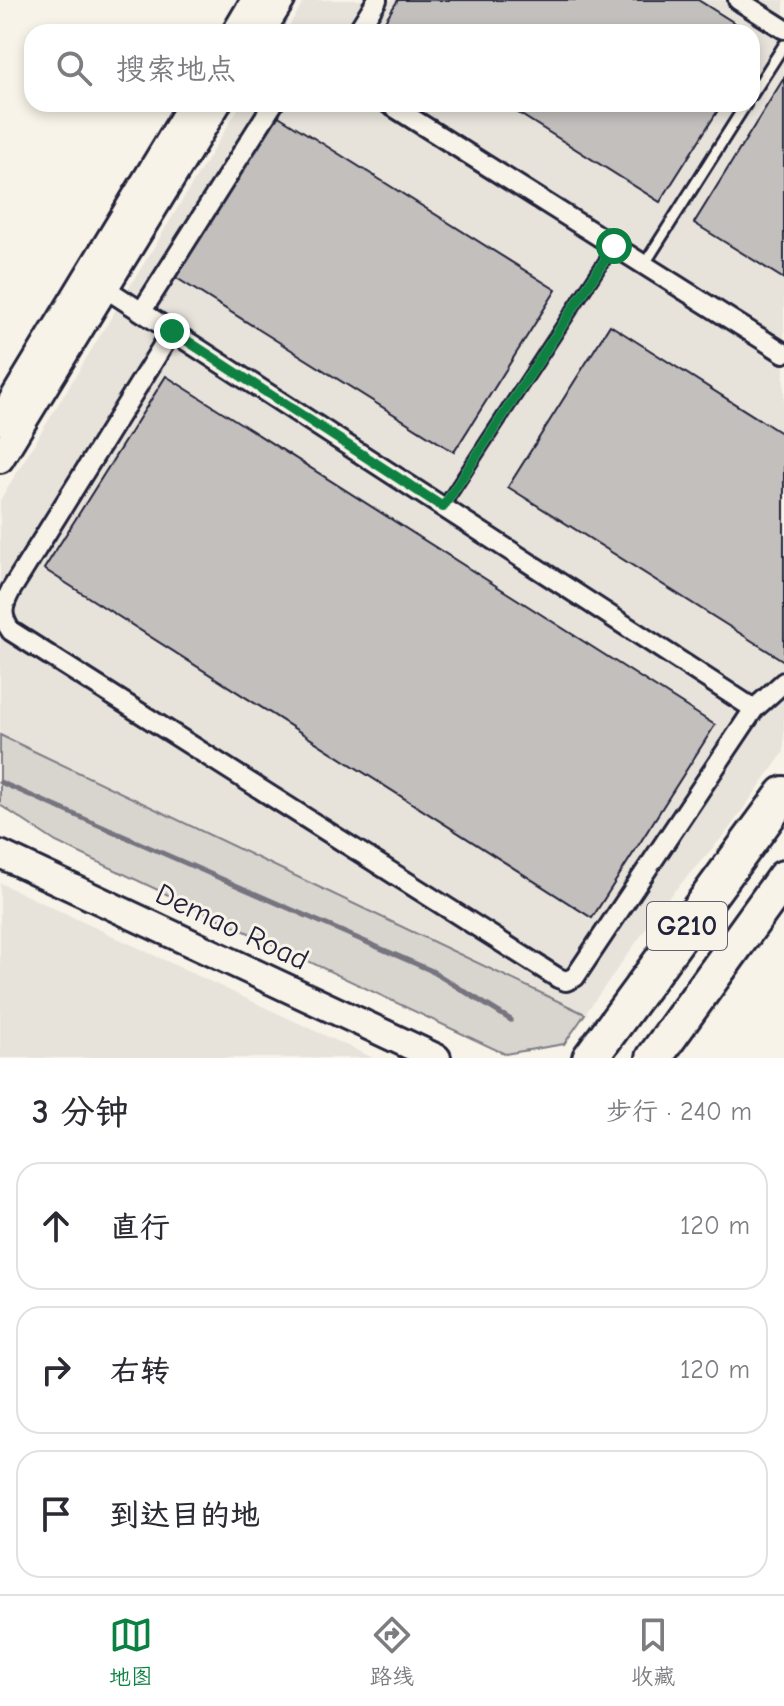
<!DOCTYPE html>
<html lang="zh">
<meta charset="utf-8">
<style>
body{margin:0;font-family:"Comic Neue","LXGW WenKai TC",sans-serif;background:#f2f2f3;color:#2b2b33}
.stop{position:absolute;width:24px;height:24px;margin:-18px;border:6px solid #0b8043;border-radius:50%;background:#fff}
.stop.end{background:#0b8043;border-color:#fff;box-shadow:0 2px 8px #0008}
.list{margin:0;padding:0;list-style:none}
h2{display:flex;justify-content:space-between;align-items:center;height:104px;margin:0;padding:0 32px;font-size:34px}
h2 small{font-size:26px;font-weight:400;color:#7c7c81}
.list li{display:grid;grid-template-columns:52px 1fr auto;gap:24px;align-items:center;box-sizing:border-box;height:128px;margin:0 16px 16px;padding:0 16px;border:2px solid #e1e1e2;border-radius:24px}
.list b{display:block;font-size:30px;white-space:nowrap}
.list em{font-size:26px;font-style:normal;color:#7c7c81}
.icon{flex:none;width:44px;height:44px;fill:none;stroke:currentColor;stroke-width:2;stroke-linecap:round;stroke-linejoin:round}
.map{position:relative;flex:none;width:784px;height:1058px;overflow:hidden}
.search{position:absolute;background:#fff;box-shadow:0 4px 12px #0003;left:24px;right:24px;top:24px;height:88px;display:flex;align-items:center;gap:20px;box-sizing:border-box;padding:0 28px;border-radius:24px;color:#7c7c81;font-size:30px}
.sheet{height:536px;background:#fff}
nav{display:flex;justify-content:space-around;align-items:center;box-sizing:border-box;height:112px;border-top:2px solid #e1e1e2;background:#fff;font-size:22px;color:#7c7c81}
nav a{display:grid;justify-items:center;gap:4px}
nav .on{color:#0b8043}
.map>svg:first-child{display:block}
.built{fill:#e7e3db}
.green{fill:#d8d5cf;stroke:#7d7c85;stroke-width:2}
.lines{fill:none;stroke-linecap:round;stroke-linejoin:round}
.stream{stroke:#76747f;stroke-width:5}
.building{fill:#c2bfbd;stroke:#22223b;stroke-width:2}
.lane-casing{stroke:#22223b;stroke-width:15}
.street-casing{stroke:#22223b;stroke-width:24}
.secondary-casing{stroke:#22223b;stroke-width:32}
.highway-casing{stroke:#22223b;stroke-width:40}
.lane{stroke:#f7f3e8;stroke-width:9}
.street{stroke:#f7f3e8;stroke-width:18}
.secondary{stroke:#f7f3e8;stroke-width:26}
.highway{stroke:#f7f3e8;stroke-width:34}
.route{stroke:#0b8043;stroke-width:10}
.labels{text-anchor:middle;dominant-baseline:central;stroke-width:6;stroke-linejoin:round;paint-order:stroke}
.shield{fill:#f7f3e8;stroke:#62616f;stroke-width:2}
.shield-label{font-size:28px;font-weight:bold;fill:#22223b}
.street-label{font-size:30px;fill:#22223b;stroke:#f7f3e8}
</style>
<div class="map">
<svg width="784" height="1058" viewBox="0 0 784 1058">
<rect width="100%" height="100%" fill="#f7f3e8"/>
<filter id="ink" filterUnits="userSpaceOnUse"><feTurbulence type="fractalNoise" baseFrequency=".0125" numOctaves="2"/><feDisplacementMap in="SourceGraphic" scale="16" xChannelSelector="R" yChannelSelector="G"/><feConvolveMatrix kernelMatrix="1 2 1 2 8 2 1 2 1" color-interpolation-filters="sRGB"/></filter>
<g filter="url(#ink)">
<!-- built -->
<g class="built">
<path d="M305 0H784V752L726 833 668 898 585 1014 0 735V500L241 104H752V32H285Z"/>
<path d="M0 883 373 1058H0Z"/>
</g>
<!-- green -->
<path class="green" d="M0 735 585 1014 564 1044 505 1054 56 842 0 805Z"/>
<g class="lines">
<!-- stream -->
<path class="stream" d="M0 782 430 970 511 1020"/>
</g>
<!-- building -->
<g class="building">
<path d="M398 0H698L749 32H390L381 27Z"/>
<path d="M784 78V279L694 223Z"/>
<path d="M504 104H722L660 202Z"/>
<path d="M277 115 556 290 454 452 175 277Z"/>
<path d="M610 325 784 435V661L508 487Z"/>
<path d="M166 376 715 725 592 918 44 569Z"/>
</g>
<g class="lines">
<!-- lane casing -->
<g class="lane-casing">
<g id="lane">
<path d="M752 95 784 45"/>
<path d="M644 265 746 104"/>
<path d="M443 507 614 246"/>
</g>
</g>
<!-- street casing -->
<g class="street-casing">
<g id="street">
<path d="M738 0 784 29"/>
<path d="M357 32 377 0"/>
<path d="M389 104 784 353"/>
<path d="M105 288 754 709"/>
<path d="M142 311 273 104"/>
<path d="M172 331 11 590C2 607 0 615 11 631L558 978 566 981 575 977 754 709 784 682"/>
</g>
</g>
<!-- secondary casing -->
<g class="secondary-casing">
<g id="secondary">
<path d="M236 32 255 0"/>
<path d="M261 32 281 0"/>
<path d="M0 421 192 104"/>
<path d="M0 459 217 104"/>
<path d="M0 854 437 1058"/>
</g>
</g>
<!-- highway casing -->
<g class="highway-casing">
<g id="highway">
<path d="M590 1058 784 794"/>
<path d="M654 1058 784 878"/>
</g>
</g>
<!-- lane -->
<use href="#lane" class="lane"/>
<!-- street -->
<use href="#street" class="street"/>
<!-- secondary -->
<use href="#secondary" class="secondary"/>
<!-- highway -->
<use href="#highway" class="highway"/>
</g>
</g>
<g class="lines" filter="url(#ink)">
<!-- route -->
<path class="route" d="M172 331 443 507 614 246"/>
</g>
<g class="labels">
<!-- shield labels -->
<rect class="shield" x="647" y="902" width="80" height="48" rx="6"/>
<g class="shield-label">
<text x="687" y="926">G210</text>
</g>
<!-- street labels -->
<g class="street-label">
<text transform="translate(232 927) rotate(25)">Demao Road</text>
</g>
</g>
</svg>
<div class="stop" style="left:614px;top:246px"></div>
<div class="stop end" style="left:172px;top:331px"></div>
<div class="search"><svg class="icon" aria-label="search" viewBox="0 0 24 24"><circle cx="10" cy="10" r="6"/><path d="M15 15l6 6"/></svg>搜索地点</div>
</div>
<section class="sheet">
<h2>3 分钟<small>步行 · 240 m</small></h2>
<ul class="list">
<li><svg class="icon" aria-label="ahead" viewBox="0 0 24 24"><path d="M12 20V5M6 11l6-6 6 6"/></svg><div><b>直行</b></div><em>120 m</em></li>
<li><svg class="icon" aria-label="right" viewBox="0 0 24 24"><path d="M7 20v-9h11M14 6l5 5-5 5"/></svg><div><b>右转</b></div><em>120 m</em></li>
<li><svg class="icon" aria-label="arrive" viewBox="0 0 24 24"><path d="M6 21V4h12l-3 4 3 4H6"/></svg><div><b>到达目的地</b></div></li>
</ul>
</section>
<nav>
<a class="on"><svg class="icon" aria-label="map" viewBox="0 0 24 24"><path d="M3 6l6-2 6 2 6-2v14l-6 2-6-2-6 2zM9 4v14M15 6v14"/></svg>地图</a>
<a><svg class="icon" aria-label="directions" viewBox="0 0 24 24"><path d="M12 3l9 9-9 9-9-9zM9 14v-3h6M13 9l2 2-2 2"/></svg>路线</a>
<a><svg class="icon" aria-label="saved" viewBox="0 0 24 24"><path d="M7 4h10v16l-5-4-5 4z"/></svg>收藏</a>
</nav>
